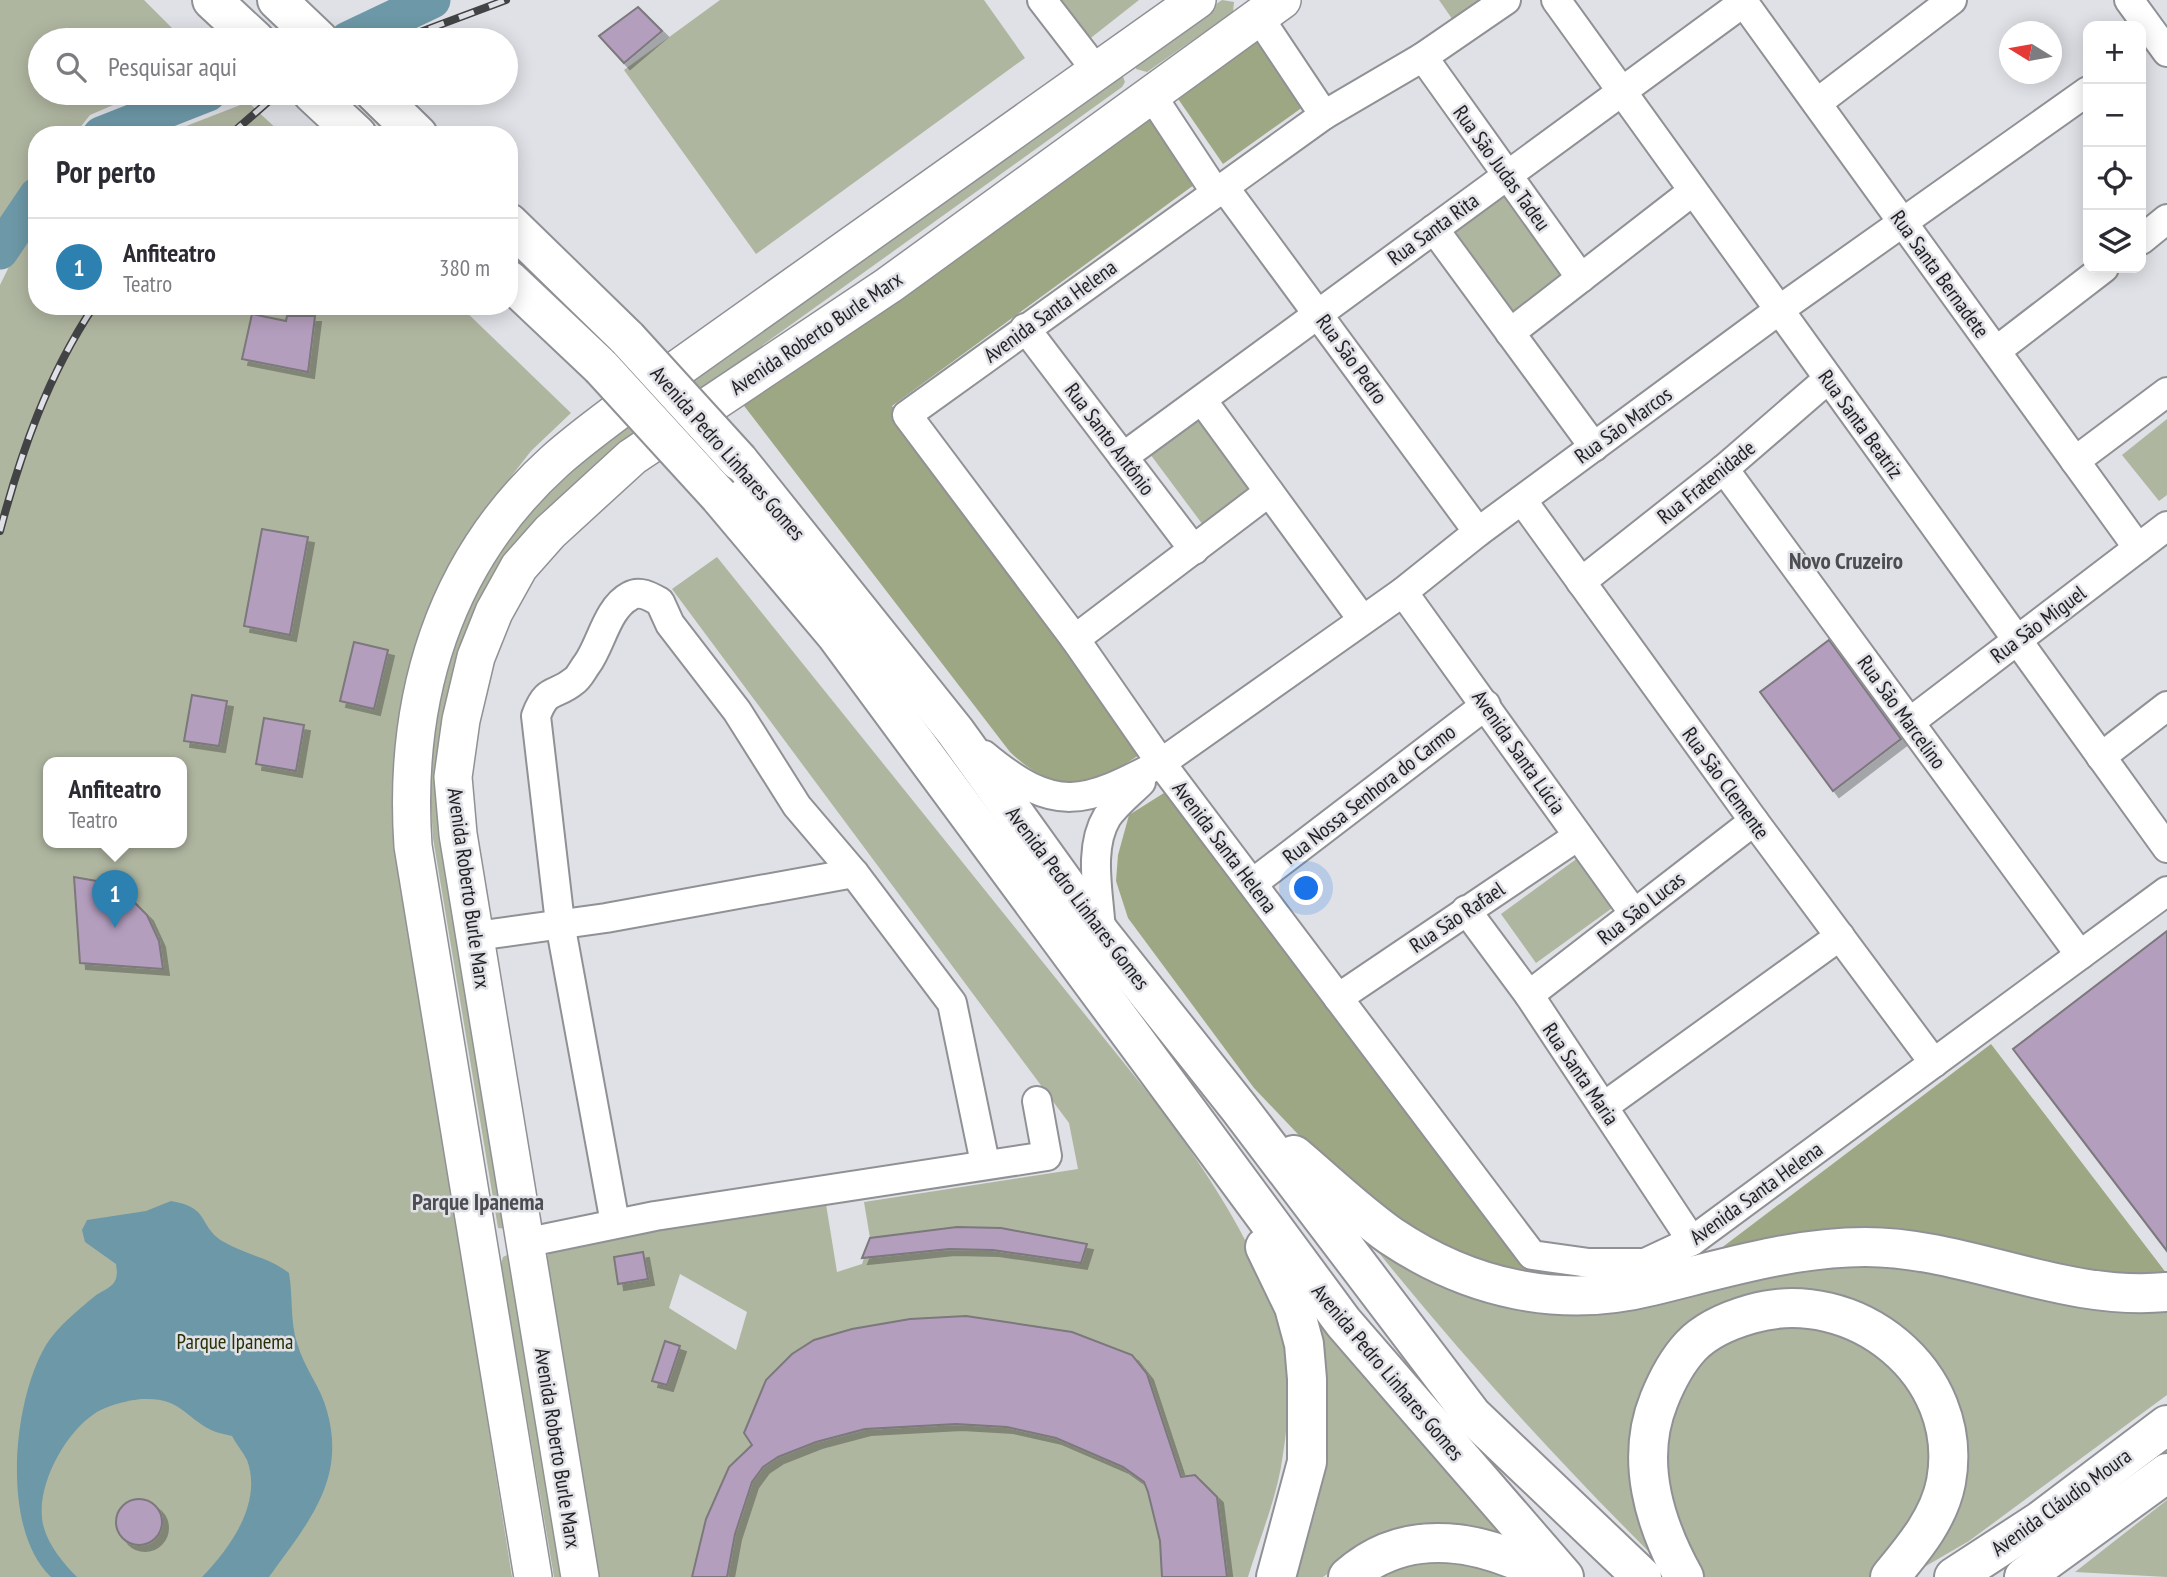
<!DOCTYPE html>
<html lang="pt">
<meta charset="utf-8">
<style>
body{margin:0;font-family:"PT Sans Narrow",sans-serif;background:#f2f2f3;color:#2b2b33}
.controls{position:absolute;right:21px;top:21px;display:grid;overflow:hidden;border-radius:14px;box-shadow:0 4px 18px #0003}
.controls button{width:63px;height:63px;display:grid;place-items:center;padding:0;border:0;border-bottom:2px solid #e1e1e2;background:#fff;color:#2b2b33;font:35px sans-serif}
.compass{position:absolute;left:1999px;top:21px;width:63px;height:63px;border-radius:50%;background:#fff;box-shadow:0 4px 18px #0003;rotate:281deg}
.you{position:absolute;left:1307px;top:889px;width:24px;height:24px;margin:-18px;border:5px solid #fff;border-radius:50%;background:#1a73e8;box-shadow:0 0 0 10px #1a73e833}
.badge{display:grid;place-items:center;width:46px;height:46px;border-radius:50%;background:#2c81b1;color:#fff;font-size:23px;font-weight:700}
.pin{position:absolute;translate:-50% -58px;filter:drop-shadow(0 2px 4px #0008)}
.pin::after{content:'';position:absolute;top:37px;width:24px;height:21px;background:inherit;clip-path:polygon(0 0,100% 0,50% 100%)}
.popup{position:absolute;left:43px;top:757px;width:144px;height:91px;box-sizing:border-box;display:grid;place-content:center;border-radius:14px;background:#fff;filter:drop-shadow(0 2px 5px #0005);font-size:23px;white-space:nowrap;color:#7c7c81}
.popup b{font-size:26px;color:#2b2b33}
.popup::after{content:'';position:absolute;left:50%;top:100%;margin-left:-14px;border:14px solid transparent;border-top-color:#fff}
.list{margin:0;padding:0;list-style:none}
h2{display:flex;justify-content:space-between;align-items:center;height:91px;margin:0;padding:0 28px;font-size:30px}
h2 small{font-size:23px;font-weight:400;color:#7c7c81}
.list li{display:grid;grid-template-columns:46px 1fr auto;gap:21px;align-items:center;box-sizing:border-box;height:98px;padding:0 28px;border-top:2px solid #e1e1e2}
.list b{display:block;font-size:26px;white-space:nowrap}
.list p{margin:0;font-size:23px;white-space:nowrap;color:#7c7c81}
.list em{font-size:23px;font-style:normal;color:#7c7c81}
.icon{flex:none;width:38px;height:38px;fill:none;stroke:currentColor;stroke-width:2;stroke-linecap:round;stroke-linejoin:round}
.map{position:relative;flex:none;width:2167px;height:1577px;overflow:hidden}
.search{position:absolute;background:#fff;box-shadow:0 4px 18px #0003;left:28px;top:28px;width:490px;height:77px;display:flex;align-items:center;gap:18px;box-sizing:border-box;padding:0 24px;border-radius:38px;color:#7c7c81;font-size:26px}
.panel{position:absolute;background:#fff;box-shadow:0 4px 18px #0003;left:28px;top:126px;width:490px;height:189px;border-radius:28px}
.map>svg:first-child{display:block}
.green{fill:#afb6a0;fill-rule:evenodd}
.forest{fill:#9ea783}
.water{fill:#6d98a7}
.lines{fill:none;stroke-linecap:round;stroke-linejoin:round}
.river{stroke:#6d98a7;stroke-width:37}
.building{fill:#b49ebe;stroke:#7b787c;stroke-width:2;filter:url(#shadow)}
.minor-casing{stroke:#8f9195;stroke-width:32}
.major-casing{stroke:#8f9195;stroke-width:40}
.highway-casing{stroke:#8f9195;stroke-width:42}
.minor{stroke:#fff;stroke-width:28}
.major{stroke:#fff;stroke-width:37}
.highway{stroke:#fff;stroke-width:38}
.rail-casing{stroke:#424345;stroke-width:8}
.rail{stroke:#dfe1e6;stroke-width:5;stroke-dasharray:16;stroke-linecap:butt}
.highway-bridge-casing{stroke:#8f9195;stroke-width:42;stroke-linecap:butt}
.highway-bridge{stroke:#fff;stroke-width:38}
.labels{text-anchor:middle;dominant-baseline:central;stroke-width:5;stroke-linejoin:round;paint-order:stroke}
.street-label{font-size:21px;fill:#222224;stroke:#dfe1e6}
.park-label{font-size:21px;fill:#293104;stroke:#dfe1e6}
.neighbourhood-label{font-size:23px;font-weight:bold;fill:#4c4d51;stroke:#dfe1e6}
</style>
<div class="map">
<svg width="2167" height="1577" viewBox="0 0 2167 1577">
<defs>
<filter id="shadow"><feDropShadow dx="6" dy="6" stdDeviation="0" flood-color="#0004"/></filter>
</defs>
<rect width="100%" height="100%" fill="#dfe1e6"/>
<!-- green -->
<g class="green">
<path d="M0 0H144L184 40H40V93H141L90 115 74 135H37V182L0 228Z"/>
<path d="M720 0H984L1025 58 756 254 624 70Z"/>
<path d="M1042 0H1139L1078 48Z"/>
<path d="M1222 0 1234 2 1233 12 1147 72 1136 69V60Z"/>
<path d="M1439 0H1515L1464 36Z"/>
<path d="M1122 74 1125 82 1122 87 632 439 580 479 541 519 448 716 506 1229 498 1228 433 838 429 775 431 713 446 651 493 552 566 469Z"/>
<path d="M248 102 283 135H163Z"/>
<path d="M1513 187 1576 275 1512 322 1448 234Z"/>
<path d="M37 219V306H460L571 413 531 451 499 492 462 549 431 612 410 931 512 1577H0V285L28 228ZM48 762H182V842H48Z"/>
<path d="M1205 413 1261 488 1206 529 1150 454Z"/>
<path d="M2167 419V495L2159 501 2122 455Z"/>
<path d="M717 557 1161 1109C1206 1171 1254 1242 1278 1317 1292 1358 1290 1412 1283 1454 1278 1495 1260 1537 1248 1577H597L545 1259 553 1248 826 1204 837 1272 862 1264 870 1238 864 1202 1078 1169 1069 1123 672 589ZM643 1252 648 1278 619 1284 614 1257ZM680 1274 747 1312 736 1350 669 1308ZM665 1341 680 1346 667 1385 653 1380Z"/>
<path d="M1579 857 1615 906 1536 963 1501 914Z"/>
<path d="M1363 1233 1400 1258 1866 1260 2167 1305V1395L1969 1541 1907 1577 1948 1395 1798 1296 1656 1374 1660 1563C1555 1458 1455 1349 1363 1233Z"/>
<path d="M509 1254 572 1577H554L501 1264 503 1257Z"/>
<path d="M1305 1305 1517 1546 1357 1553 1323 1577H1296L1316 1509 1320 1471Z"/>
<path d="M1796 1320 1863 1339 1927 1404 1935 1481 1879 1577H1702L1664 1500 1670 1404 1690 1368 1719 1342Z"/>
<path d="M2167 1500V1577L2075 1572Z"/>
<path d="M1444 1558 1526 1577H1375L1410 1564Z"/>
</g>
<!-- forest -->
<g class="forest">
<path d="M1258 28 1310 102 1223 164 1172 90Z"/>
<path d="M1145 102 1198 182 892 406 1154 744C1102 783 1063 803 1010 752L738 398Z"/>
<path d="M1175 786 1531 1268 1639 1274 1720 1249 1991 1044 2167 1274 2131 1280 1871 1236 1621 1285 1515 1284 1369 1209 1254 1088 1128 918 1116 881 1118 855 1129 815Z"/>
</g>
<!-- water -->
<path class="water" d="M171 1201C212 1208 197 1226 224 1242 246 1255 269 1257 289 1273 293 1296 290 1321 297 1343 304 1368 321 1387 327 1411 347 1481 306 1525 269 1577H202C230 1548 263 1503 247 1460 243 1452 236 1444 232 1436 225 1434 217 1433 211 1430 184 1416 180 1398 145 1399 131 1399 105 1406 94 1414 63 1435 33 1491 44 1528 49 1546 64 1564 77 1577H51C0 1529 13 1400 46 1345 58 1326 78 1310 95 1296 100 1292 108 1289 113 1284 118 1278 117 1271 116 1264L85 1242 82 1230 87 1220 146 1211Z"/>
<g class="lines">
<!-- river -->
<g class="river">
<path d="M348 40 432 0"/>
<path d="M101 135 208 93"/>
<path d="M0 251 37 196"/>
</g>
</g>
<!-- building -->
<g class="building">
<path d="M638 7 662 31 624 63 599 36Z"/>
<path d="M252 314 286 321 287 316H315L308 372 242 359Z"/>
<path d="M262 529 308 537 290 635 244 626Z"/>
<path d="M1829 640 1901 739 1833 791 1760 692Z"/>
<path d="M354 642 388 650 374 709 340 701Z"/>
<path d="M192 695 227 701 219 746 184 741Z"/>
<path d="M264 718 304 725 296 771 256 764Z"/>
<path d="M74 877 102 882 127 895 147 915 159 941 163 969 80 963Z"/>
<path d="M2167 931V1251L2013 1049Z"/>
<path d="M957 1227 1001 1228 1087 1244 1081 1263 993 1250 949 1249 862 1258 870 1238Z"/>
<path d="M643 1252 648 1279 618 1284 614 1257Z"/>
<path d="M966 1316 1072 1332 1132 1355 1147 1374 1181 1477 1195 1475 1217 1497 1227 1577H1162L1160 1541 1148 1492 1144 1482 1123 1467 1056 1438 1007 1427 956 1424 865 1429 816 1442 778 1457 763 1467 752 1482 735 1534 727 1577H692L706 1519 729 1467 752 1445 744 1433 766 1380 792 1354 814 1340 852 1329 910 1319Z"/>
<path d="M665 1341 680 1346 667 1385 652 1381Z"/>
<circle cx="139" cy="1522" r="23"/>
</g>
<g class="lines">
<!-- minor casing -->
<g class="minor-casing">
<g id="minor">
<path d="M1042 0 1096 70"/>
<path d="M1506 0 1423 57 1324 115 907 415 1075 639 1161 763 1532 1255 1589 1263H1645L1692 1241 2167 891"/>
<path d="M1556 0 2167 848"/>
<path d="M1742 0 2138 548"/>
<path d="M2129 0 2167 52"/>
<path d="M1258 16 1324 115"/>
<path d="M1423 57 1581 278"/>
<path d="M1150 93 1216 193"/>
<path d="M1817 103 1952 0"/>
<path d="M1224 187 1478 532"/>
<path d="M1434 229 1594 447"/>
<path d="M2141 240 2167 219"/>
<path d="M1025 328 1194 550"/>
<path d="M1510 333 1693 191"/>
<path d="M1996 351 2104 268"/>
<path d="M1202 400 1362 619"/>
<path d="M1123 457 1744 2"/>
<path d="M2075 461 2167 392"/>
<path d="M1724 469 2080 955"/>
<path d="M1522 500 1754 821 1934 1063"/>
<path d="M1581 582 1724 469 1828 379"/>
<path d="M1403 592 1633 912"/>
<path d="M1075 639 1269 492"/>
<path d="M1910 722 2167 526"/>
<path d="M984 755C1056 815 1084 804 1161 763L1403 592 1478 532 1779 310 2088 91"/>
<path d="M2101 757 2167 706"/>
<path d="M1253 883 1486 705"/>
<path d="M1466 910 1529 995 1692 1241"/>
<path d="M1101 934C1100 898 1087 850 1107 817 1116 804 1130 793 1141 782"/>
<path d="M476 936 606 918 854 873"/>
<path d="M1529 995 1754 821"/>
<path d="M1338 998 1578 836"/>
<path d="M1603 1107 1840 936"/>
<path d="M615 1223 560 923 536 716C547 686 555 697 574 681 579 678 583 669 587 664 601 645 607 608 630 596 640 590 651 597 660 602L670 624 737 711 797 806 854 873 952 1003 985 1163"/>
<path d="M524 1243 655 1216 1047 1156 1037 1101"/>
</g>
</g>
<!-- major casing -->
<g class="major-casing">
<g id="major">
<path d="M533 1577 413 846C403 699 443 562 555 461 574 444 594 429 614 414L1197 0"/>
<path d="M580 1577 458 834 453 777 461 720 476 657 494 612 519 567 550 532 632 457 889 285 1282 0"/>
</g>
</g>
<!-- highway casing -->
<g class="highway-casing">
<g id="highway">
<path d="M212 0 255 40"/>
<path d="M277 0 319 40"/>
<path d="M312 93 357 135"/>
<path d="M375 93 418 135"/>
<path d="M509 223 627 338"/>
<path d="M509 280 601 367"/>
<path d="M739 461 955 731 1101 934 1239 1108 1472 1415 1642 1577"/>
<path d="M719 496 836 635 1343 1322 1564 1577"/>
<path d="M1294 1155C1326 1182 1357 1212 1391 1236 1470 1289 1560 1309 1652 1286 1722 1269 1793 1247 1865 1247 1967 1247 2061 1302 2167 1292"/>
<path d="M1265 1247 1294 1307 1304 1344 1307 1379V1462L1276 1577"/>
<path d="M1348 1577C1409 1523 1486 1541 1551 1577"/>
<path d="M1684 1577C1654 1523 1635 1459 1659 1400 1667 1380 1676 1362 1691 1346 1707 1329 1730 1320 1751 1314 1854 1284 1966 1373 1946 1482 1939 1519 1913 1549 1890 1577"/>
<path d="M1954 1577 2040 1521 2167 1425"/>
<path d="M2024 1577 2167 1473"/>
</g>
</g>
<!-- minor -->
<use href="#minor" class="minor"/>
<!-- major -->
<use href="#major" class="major"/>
<!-- highway -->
<use href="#highway" class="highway"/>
<!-- rail casing -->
<g class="rail-casing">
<g id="rail">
<path d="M399 40 506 0"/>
<path d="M230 135 269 101 285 93"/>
<path d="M0 531C21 452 48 375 94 306"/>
</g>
</g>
<!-- rail -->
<use href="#rail" class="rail"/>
<!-- highway-bridge casing -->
<g class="highway-bridge-casing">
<g id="highway-bridge">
<path d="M627 338 739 461"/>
<path d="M601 367 719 496"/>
</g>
</g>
<!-- highway-bridge -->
<use href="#highway-bridge" class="highway-bridge"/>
</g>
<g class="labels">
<!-- street labels -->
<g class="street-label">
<text transform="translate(1502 168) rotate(54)">Rua São Judas Tadeu</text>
<text transform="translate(1433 229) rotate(-36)">Rua Santa Rita</text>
<text transform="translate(1940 274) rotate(54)">Rua Santa Bernadete</text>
<text transform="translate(1050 311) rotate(-36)">Avenida Santa Helena</text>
<text transform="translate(816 333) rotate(-34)">Avenida Roberto Burle Marx</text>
<text transform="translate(1352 359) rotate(54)">Rua São Pedro</text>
<text transform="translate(1861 424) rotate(54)">Rua Santa Beatriz</text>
<text transform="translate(1623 425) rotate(-36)">Rua São Marcos</text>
<text transform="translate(1110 439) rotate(53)">Rua Santo Antônio</text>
<text transform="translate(728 453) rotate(49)">Avenida Pedro Linhares Gomes</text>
<text transform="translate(1706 482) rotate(-39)">Rua Fratenidade</text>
<text transform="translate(2038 624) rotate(-37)">Rua São Miguel</text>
<text transform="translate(1902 712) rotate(54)">Rua São Marcelino</text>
<text transform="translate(1519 752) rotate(55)">Avenida Santa Lúcia</text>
<text transform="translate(1726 783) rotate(54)">Rua São Clemente</text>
<text transform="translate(1369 794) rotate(-38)">Rua Nossa Senhora do Carmo</text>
<text transform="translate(1225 847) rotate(53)">Avenida Santa Helena</text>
<text transform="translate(469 888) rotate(82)">Avenida Roberto Burle Marx</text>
<text transform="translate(1078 898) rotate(53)">Avenida Pedro Linhares Gomes</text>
<text transform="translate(1641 908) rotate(-38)">Rua São Lucas</text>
<text transform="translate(1457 917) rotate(-34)">Rua São Rafael</text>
<text transform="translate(1581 1074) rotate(56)">Rua Santa Maria</text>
<text transform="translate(1756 1193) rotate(-36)">Avenida Santa Helena</text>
<text transform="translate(1388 1372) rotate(50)">Avenida Pedro Linhares Gomes</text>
<text transform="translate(558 1448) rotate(81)">Avenida Roberto Burle Marx</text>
<text transform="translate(2061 1502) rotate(-36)">Avenida Cláudio Moura</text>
</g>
<!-- park labels -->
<g class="park-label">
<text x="235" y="1341">Parque Ipanema</text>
</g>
<!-- neighbourhood labels -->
<g class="neighbourhood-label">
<text x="1846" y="560">Novo Cruzeiro</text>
<text x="478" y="1201">Parque Ipanema</text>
</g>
</g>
</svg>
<div class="controls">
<button>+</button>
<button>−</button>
<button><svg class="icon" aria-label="locate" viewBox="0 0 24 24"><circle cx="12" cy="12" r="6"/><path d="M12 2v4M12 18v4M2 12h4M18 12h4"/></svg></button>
<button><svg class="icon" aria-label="layers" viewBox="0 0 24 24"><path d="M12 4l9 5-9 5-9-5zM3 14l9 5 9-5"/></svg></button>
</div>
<svg class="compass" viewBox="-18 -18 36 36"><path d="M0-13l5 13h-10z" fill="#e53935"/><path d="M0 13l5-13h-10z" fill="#7c7c81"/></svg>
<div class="you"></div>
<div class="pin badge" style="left:115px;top:928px">1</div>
<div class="popup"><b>Anfiteatro</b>Teatro</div>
<div class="search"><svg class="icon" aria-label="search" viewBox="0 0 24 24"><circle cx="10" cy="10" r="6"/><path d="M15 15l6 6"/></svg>Pesquisar aqui</div>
<section class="panel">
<h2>Por perto<small></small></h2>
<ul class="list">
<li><span class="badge">1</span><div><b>Anfiteatro</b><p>Teatro</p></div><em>380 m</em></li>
</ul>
</section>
</div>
